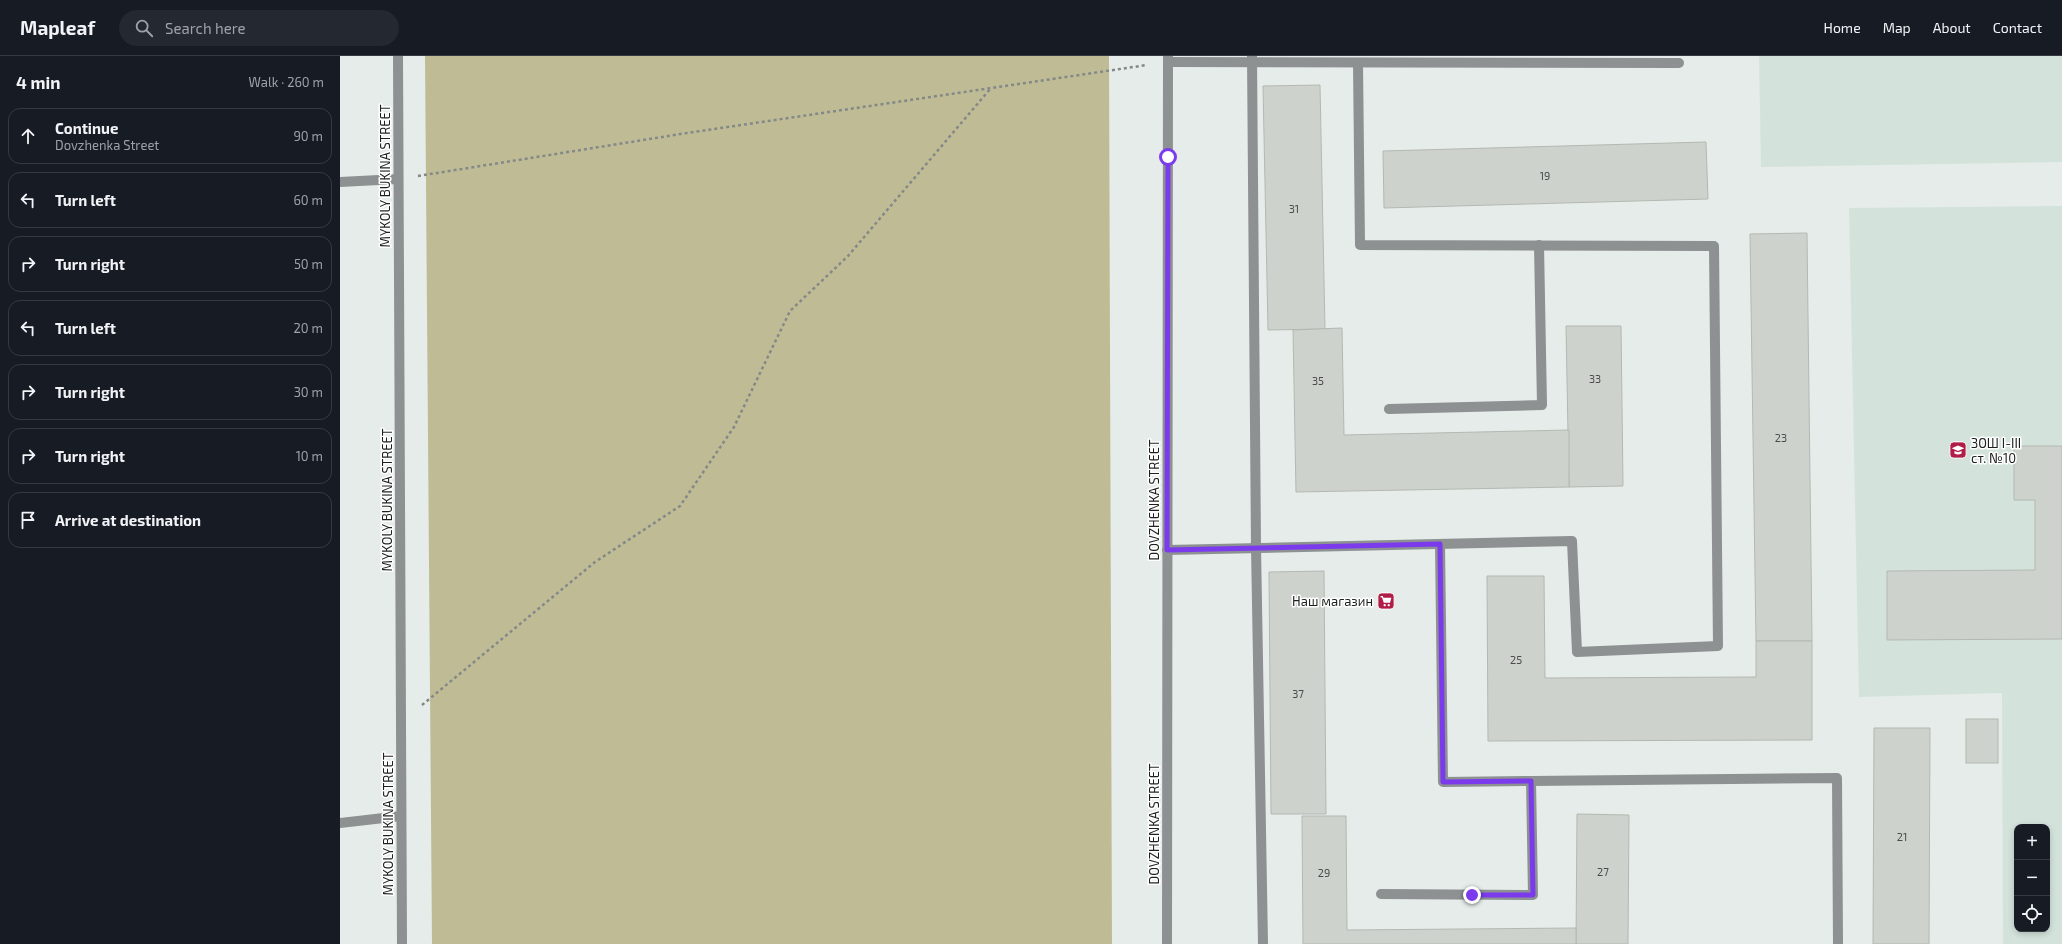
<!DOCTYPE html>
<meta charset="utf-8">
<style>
body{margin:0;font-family:"Exo 2",sans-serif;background:#242831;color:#f1f3f6}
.controls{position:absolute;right:12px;bottom:12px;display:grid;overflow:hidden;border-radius:8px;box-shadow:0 2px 6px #0003}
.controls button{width:36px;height:36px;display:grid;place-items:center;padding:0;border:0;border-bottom:1px solid #363941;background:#171b24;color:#f1f3f6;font:20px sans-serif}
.stop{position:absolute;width:12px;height:12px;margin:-9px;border:3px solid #7c3aed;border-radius:50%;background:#fff}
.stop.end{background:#7c3aed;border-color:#fff;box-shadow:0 1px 4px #0008}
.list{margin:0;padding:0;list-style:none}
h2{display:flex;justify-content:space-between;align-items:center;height:52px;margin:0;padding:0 16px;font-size:17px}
h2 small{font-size:13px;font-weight:400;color:#9ea1a6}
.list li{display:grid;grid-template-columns:26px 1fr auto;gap:12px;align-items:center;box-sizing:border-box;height:56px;margin:0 8px 8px;padding:0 8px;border:1px solid #363941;border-radius:12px}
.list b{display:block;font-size:15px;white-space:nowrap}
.list p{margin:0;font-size:13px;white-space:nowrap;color:#9ea1a6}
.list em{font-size:13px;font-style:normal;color:#9ea1a6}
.icon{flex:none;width:22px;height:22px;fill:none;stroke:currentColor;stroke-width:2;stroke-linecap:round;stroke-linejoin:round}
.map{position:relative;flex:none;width:1722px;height:888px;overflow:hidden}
header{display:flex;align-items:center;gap:24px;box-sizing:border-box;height:56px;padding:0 20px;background:#171b24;border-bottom:1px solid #363941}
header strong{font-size:19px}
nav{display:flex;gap:22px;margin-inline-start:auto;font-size:14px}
.search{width:280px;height:36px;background:#242831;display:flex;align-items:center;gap:10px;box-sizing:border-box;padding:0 14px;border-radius:22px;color:#9ea1a6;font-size:15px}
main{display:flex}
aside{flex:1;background:#171b24}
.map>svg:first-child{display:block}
.built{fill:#d3e3db;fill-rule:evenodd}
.green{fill:#bfbc95}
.building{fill:#ced2cc;stroke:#b4b8b2}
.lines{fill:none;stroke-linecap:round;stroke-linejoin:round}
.path{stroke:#848987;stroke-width:2.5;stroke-dasharray:3 3;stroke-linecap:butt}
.service{stroke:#8d9191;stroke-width:10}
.minor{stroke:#8d9191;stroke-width:10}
.tertiary{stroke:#8d9191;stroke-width:10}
.route{stroke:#7c3aed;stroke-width:5}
.labels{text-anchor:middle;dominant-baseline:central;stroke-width:3;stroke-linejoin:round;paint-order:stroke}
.number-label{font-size:11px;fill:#494c4a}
.street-label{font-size:13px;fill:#1d1f1e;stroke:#fff}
.poi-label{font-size:13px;fill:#1d1f1e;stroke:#fff;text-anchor:start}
</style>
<header>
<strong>Mapleaf</strong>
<div class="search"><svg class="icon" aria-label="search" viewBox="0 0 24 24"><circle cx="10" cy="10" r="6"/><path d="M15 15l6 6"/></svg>Search here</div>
<nav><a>Home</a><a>Map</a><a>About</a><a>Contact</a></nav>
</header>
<main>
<aside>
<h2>4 min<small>Walk · 260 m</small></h2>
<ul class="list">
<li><svg class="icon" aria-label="ahead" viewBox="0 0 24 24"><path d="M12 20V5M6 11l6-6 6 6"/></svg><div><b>Continue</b><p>Dovzhenka Street</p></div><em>90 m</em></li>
<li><svg class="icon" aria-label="left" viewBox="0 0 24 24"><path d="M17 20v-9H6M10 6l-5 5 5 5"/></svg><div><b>Turn left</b></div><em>60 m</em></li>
<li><svg class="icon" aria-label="right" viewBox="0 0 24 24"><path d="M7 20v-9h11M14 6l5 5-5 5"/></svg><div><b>Turn right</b></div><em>50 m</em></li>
<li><svg class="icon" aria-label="left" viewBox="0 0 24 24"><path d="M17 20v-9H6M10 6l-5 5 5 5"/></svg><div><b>Turn left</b></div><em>20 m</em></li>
<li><svg class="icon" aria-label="right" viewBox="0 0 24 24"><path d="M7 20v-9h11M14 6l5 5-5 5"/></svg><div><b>Turn right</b></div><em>30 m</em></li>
<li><svg class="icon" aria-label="right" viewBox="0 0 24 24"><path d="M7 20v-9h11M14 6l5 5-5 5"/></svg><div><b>Turn right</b></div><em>10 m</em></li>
<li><svg class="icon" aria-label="arrive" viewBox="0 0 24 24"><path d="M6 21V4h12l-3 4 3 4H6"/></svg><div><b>Arrive at destination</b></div></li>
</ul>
</aside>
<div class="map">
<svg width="1722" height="888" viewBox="0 0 1722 888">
<rect width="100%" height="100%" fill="#e5ece9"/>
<!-- built -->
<g class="built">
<path d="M1419 0H1722V106L1421 111Z"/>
<path d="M1722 150V888H1663L1662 637 1519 641 1509 152ZM1677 771H1707V873H1677Z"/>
</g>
<!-- green -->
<path class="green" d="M85 0H769L772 888H92Z"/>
<!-- building -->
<g class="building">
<path d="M980 29 985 273 928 274 923 30Z"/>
<path d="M1366 86 1368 143 1044 152 1043 95Z"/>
<path d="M1467 177 1472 585H1416L1410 178Z"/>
<path d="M1226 270H1281L1283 430 1229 431Z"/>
<path d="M1002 272 1004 379 1229 374V431L956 436 953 274Z"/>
<path d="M1674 390H1722V583L1547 584V515L1695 514V444H1674Z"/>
<path d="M984 515 986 758H931L929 516Z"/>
<path d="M1147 520H1204L1205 622 1416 621V585H1472V684L1148 685Z"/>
<rect x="1626" y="663" width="32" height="44"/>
<path d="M1534 672H1590L1589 888H1533Z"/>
<path d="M1237 758 1289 759 1288 888H1236Z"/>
<path d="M962 760H1006L1007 874 1236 872V888H963Z"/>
</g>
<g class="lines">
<!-- path -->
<g class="path">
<path d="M78 120 347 77 807 9"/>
<path d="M82 649 255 506 340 450 394 371 450 255 508 200 651 32"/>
</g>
<!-- service -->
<g class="service">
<path d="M912 0 916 491 923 888"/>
<path d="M828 6 1339 7"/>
<path d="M1049 353 1202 349 1199 189"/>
<path d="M1100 488 1103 726 1191 725"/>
<path d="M827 494 1232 485 1237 596 1378 590 1374 190 1020 189 1018 7"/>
<path d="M0 767 61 760"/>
<path d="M1041 838 1193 839 1191 725 1497 722 1498 888"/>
</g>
<!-- minor -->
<g class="minor">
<path d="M0 126 58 123"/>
<path d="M827 888 828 0"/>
</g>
<!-- tertiary -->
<path class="tertiary" d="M58 0 62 888"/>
</g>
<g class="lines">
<!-- route -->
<path class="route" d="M828 101 827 494 1100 488 1103 726 1191 725 1193 839H1132"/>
</g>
<!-- icons -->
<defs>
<g id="school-square" transform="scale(0.9)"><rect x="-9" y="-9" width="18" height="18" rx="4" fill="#b01d46" stroke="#fff"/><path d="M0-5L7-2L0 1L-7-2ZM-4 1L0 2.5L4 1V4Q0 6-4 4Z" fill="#fff"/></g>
<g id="supermarket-square" transform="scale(0.9)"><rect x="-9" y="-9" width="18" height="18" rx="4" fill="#b01d46" stroke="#fff"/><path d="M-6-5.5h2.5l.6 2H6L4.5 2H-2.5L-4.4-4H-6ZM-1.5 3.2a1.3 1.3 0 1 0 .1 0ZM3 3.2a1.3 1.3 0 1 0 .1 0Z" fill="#fff"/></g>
</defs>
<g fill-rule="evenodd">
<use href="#school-square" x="1618" y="394"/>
<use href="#supermarket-square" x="1046" y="545"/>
</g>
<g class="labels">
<!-- number labels -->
<g class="number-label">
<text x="1205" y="119">19</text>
<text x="954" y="152">31</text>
<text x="1255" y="322">33</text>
<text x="978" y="324">35</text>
<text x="1441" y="381">23</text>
<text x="1176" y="603">25</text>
<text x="958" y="637">37</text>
<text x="1562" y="780">21</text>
<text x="1263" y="815">27</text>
<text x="984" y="816">29</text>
</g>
<!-- street labels -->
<g class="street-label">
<text transform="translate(45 120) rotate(-90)">MYKOLY BUKINA STREET</text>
<text transform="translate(47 444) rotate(-90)">MYKOLY BUKINA STREET</text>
<text transform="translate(814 444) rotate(-90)">DOVZHENKA STREET</text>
<text transform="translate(48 768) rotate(-90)">MYKOLY BUKINA STREET</text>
<text transform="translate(814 768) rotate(-90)">DOVZHENKA STREET</text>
</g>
<!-- poi labels -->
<g class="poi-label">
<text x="1631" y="387">ЗОШ І-ІІІ<tspan x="1631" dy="15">ст. №10</tspan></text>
<text x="1033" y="545" text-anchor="end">Наш магазин</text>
</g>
</g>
</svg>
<div class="controls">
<button>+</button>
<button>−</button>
<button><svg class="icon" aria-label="locate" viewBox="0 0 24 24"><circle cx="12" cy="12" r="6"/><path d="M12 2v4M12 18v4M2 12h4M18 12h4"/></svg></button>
</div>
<div class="stop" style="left:828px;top:101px"></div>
<div class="stop end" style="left:1132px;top:839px"></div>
</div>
</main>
